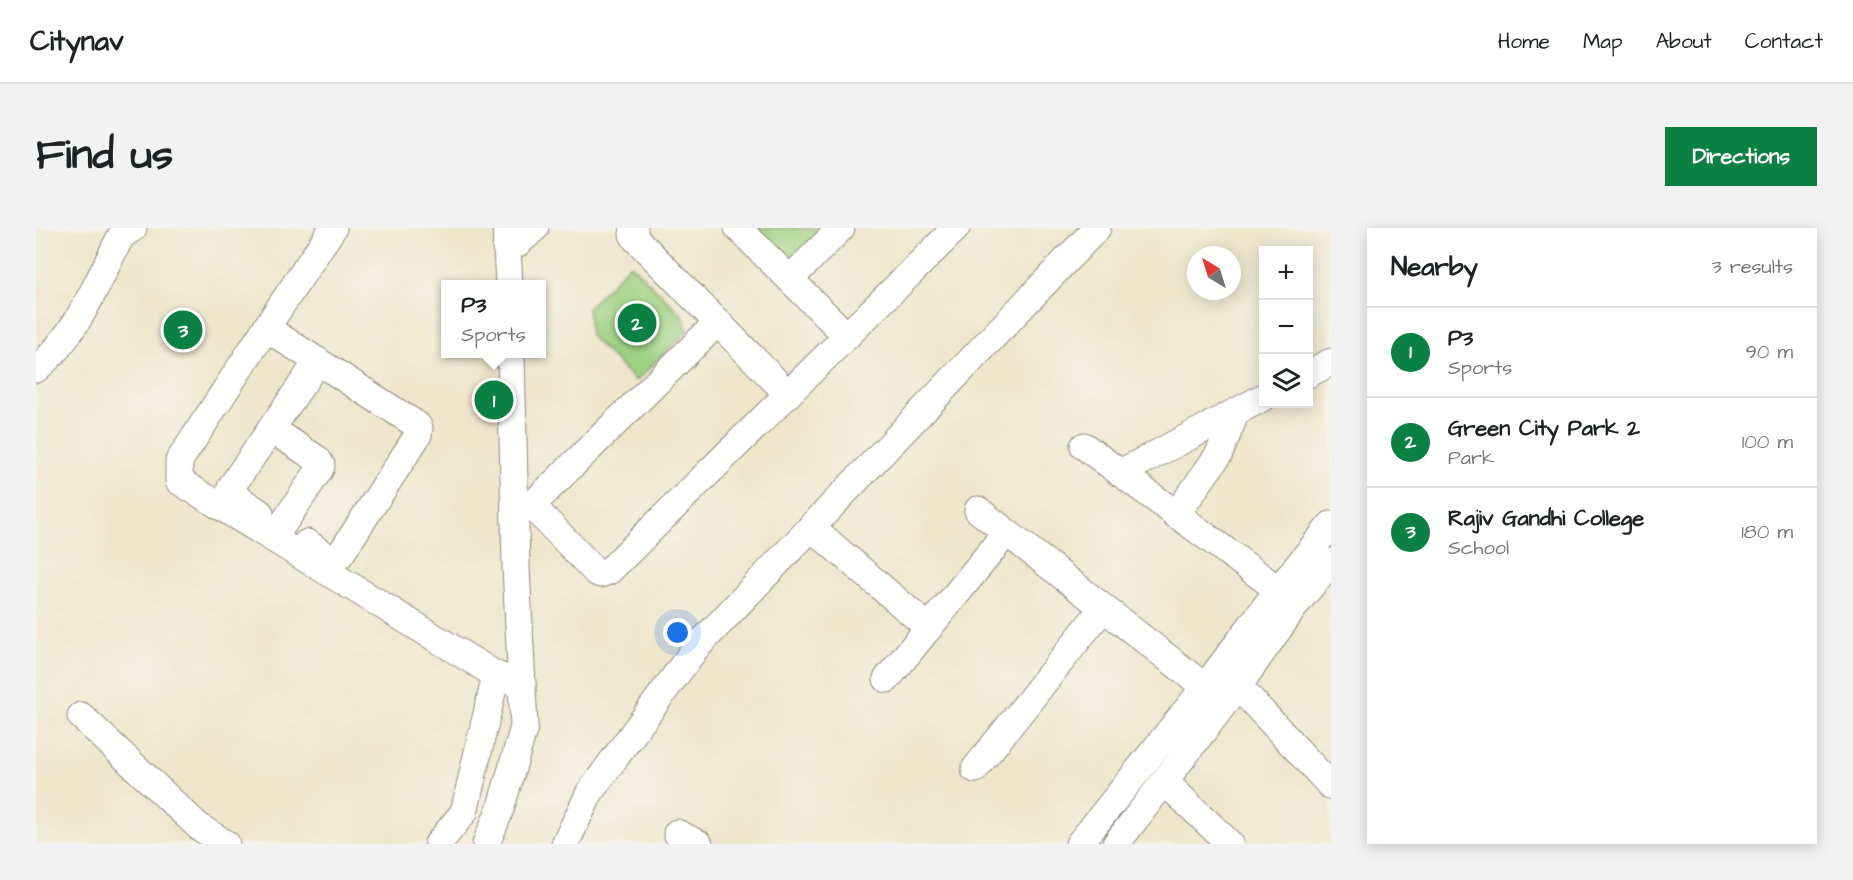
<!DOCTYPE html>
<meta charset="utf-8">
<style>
body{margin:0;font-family:"Architects Daughter",sans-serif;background:#f2f2f2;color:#202124}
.controls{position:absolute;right:18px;top:18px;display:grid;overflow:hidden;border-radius:0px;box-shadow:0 3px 15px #0003}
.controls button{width:54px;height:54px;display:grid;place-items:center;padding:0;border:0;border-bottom:2px solid #e0e0e0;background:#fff;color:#202124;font:30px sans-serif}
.compass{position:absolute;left:1151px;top:18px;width:54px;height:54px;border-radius:50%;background:#fff;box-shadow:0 3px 15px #0003;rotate:322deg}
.you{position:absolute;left:642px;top:405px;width:21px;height:21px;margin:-15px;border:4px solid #fff;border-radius:50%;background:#1a73e8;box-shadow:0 0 0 9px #1a73e833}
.badge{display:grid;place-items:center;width:39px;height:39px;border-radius:50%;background:#0b8043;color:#fff;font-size:20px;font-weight:700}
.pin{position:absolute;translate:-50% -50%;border:3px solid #fff;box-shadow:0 2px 6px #0006}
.popup{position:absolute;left:405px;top:52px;width:105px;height:78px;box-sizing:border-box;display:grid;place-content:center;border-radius:0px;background:#fff;filter:drop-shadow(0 2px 4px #0005);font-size:20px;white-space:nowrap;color:#757577}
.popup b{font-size:22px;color:#202124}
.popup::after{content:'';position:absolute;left:50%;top:100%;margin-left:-12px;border:12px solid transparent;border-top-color:#fff}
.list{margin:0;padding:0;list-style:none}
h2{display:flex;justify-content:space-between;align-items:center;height:78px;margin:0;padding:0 24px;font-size:26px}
h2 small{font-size:20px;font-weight:400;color:#757577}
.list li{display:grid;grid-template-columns:39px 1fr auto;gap:18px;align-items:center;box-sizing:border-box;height:90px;padding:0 24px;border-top:2px solid #e0e0e0}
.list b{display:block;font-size:22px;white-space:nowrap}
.list p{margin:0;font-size:20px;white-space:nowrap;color:#757577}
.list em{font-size:20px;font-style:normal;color:#757577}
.icon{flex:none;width:33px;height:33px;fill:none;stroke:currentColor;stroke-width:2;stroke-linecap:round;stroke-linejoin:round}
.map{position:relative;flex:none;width:1295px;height:616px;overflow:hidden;border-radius:0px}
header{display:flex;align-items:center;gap:36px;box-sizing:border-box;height:84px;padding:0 30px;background:#fff;border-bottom:2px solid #e0e0e0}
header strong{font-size:28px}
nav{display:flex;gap:33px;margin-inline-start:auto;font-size:21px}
.intro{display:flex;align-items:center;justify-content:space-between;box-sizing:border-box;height:144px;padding:0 36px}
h1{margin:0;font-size:42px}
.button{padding:15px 27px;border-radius:0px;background:#0b8043;color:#fff;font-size:21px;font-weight:700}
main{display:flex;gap:36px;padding:0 36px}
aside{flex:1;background:#fff;border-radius:0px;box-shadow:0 3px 15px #0003}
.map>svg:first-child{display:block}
.green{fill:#9ed283;stroke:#647e57;stroke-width:1.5}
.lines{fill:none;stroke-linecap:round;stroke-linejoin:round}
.minor-casing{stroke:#8d887c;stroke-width:29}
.minor{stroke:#fff;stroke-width:27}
</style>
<header>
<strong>Citynav</strong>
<nav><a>Home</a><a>Map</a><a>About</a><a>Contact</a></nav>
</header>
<div class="intro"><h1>Find us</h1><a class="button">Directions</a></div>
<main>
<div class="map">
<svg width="1295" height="616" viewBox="0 0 1295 616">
<rect width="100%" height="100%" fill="#f7f3e8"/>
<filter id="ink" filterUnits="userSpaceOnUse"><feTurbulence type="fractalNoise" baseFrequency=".0167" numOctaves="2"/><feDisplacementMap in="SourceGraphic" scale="12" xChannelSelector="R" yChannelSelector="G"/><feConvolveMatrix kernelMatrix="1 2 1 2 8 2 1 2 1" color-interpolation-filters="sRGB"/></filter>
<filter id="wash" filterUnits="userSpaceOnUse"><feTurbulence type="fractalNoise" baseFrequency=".008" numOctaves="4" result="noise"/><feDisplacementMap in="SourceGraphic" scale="24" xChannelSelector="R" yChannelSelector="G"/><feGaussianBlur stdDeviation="1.35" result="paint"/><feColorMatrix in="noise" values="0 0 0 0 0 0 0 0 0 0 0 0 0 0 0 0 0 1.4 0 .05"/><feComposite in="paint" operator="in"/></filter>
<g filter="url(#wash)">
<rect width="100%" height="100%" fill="#efe6cc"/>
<!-- green -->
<g class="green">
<path d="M719 0H790L747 43Z"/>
<path d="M594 36 646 87 652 102 600 153 554 108 552 80Z"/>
</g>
</g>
<g filter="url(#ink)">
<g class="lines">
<!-- minor casing -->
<g class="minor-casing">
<g id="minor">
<path d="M297 0 230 100 143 233V253L460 447 486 456"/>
<path d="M470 0 473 57"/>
<path d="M598 0 597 6 600 11 752 166"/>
<path d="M702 0 811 108"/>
<path d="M470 20 482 15 499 0"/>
<path d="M754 51 805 0"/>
<path d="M682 94 500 273 501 283 560 344 564 346 573 343 920 0"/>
<path d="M230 100 381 197 383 200 382 207 304 327C293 335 281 321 271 315"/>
<path d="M0 141C41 108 61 54 85 8L97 0"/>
<path d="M1272 146 1295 134"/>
<path d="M235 201 281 231 285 237 284 241 245 299"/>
<path d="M1048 218 1255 371"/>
<path d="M1084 245 1228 169"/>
<path d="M942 282 1169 459"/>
<path d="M224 285 198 268 194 263 195 259 282 133"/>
<path d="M1140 287 1183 226 1200 184"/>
<path d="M775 299 893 400"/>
<path d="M1187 448 1202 458 1295 558"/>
<path d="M851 451 970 305"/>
<path d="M45 488 163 599 190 616"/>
<path d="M939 541 1067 380"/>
<path d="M1129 554 1194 616"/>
<path d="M641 605 663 616"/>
<path d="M402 616 428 584 460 447"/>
<path d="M450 616 464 582 488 499 480 339 475 126"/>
<path d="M529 616 554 564 659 421 1061 0"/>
<path d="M1043 616 1169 459 1242 362 1295 297"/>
<path d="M1080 616 1205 454 1261 375 1295 334"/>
</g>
</g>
<!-- minor -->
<use href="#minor" class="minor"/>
</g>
</g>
</svg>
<div class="controls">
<button>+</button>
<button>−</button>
<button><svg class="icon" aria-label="layers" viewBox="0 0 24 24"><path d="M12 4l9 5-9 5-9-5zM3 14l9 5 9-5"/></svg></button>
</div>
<svg class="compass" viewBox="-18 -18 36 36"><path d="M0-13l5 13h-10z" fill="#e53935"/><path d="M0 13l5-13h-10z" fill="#757577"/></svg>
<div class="you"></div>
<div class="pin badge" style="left:458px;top:172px">1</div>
<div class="popup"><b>P3</b>Sports</div>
<div class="pin badge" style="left:601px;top:95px">2</div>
<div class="pin badge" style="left:147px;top:102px">3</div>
</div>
<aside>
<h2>Nearby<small>3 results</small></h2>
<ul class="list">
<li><span class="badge">1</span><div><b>P3</b><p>Sports</p></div><em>90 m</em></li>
<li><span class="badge">2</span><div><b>Green City Park 2</b><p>Park</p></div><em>100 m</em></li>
<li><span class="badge">3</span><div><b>Rajiv Gandhi College</b><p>School</p></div><em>180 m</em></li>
</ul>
</aside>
</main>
